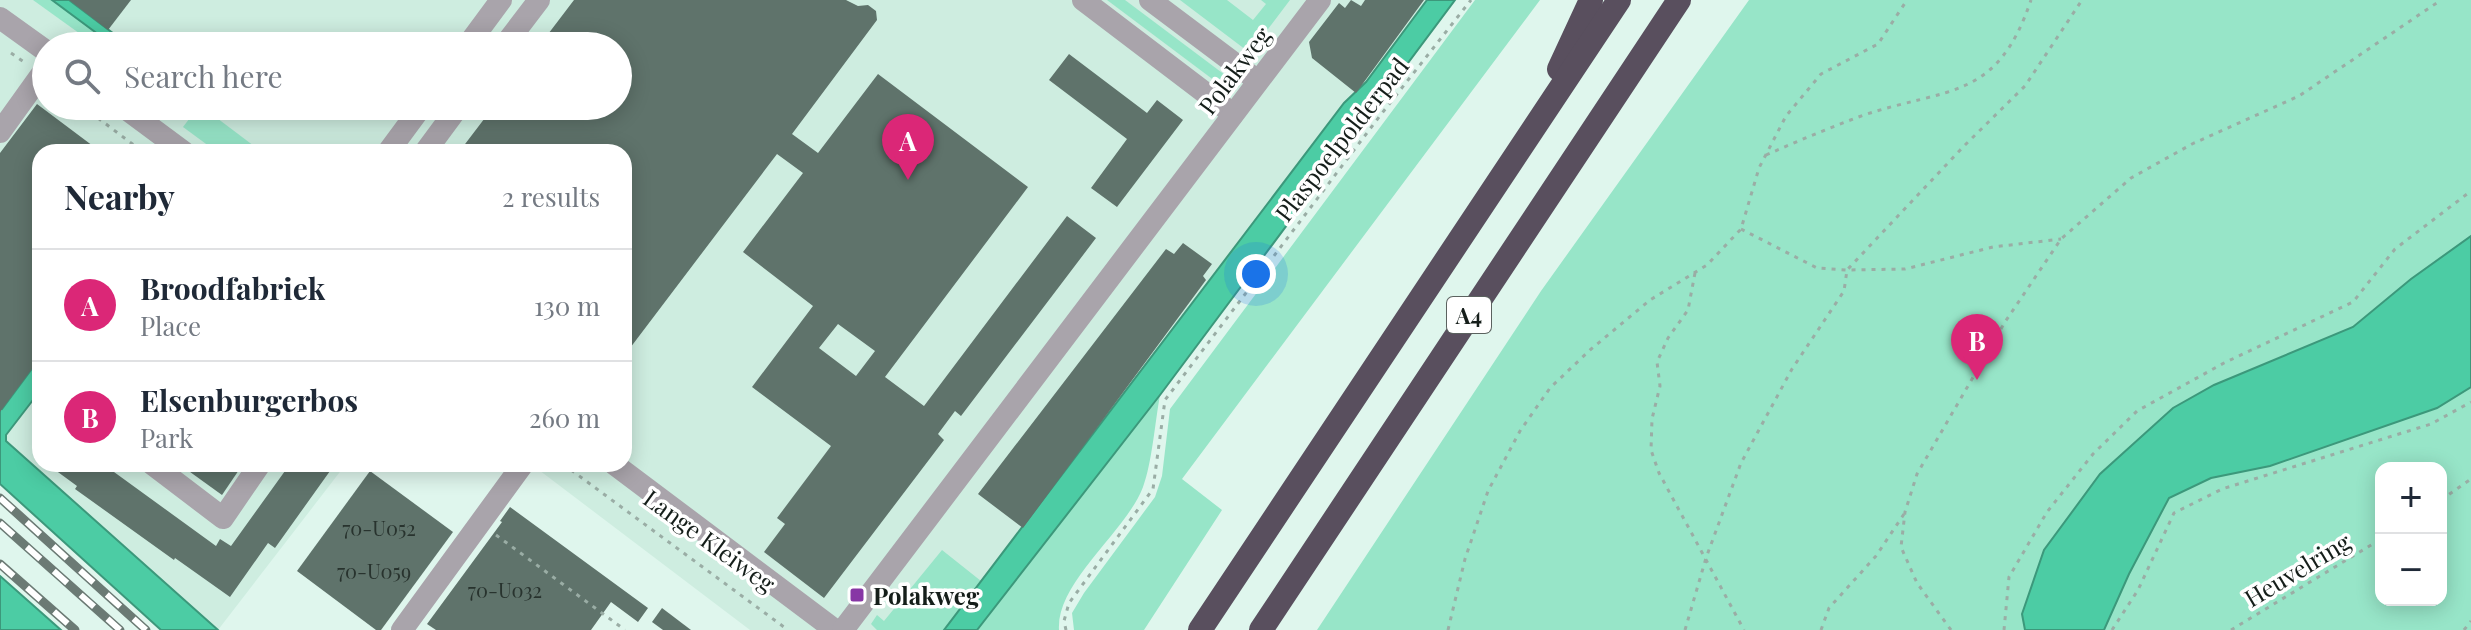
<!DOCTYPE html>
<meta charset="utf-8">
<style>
body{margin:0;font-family:"Playfair Display",serif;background:#f6f6f7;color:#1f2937}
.controls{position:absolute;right:24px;bottom:24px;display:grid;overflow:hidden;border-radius:16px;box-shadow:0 4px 20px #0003}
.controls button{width:72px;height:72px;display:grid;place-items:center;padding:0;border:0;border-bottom:2px solid #e0e1e3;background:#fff;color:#1f2937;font:40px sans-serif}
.you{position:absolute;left:1256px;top:274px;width:28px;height:28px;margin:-20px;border:6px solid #fff;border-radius:50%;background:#1a73e8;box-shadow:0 0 0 12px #1a73e833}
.badge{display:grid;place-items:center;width:52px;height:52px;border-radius:50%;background:#db2777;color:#fff;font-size:26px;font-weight:700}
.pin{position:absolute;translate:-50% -66px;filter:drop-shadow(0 2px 4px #0008)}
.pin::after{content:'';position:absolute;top:42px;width:28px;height:24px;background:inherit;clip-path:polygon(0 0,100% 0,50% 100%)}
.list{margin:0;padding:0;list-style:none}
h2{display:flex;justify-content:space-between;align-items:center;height:104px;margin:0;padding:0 32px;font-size:34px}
h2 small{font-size:26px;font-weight:400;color:#747a83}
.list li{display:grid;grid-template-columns:52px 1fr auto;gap:24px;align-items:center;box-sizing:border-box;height:112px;padding:0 32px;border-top:2px solid #e0e1e3}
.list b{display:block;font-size:30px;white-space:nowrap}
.list p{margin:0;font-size:26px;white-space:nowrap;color:#747a83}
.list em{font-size:26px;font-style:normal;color:#747a83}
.icon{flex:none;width:44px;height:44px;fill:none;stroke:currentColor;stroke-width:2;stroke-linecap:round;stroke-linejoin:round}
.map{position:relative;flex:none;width:2471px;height:630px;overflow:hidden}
.search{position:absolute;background:#fff;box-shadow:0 4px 20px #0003;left:32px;top:32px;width:600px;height:88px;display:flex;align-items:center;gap:20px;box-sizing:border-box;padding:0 28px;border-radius:44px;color:#747a83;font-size:30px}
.panel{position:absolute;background:#fff;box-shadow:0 4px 20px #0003;left:32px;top:144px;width:600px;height:328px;border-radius:24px}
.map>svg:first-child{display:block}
.built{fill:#ceede0;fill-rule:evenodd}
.green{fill:#97e5c8;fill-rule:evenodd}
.water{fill:#4ccca4;stroke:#3c987b;stroke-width:2}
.building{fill:#5f736b;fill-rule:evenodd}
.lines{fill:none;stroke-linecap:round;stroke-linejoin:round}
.path{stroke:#9aada5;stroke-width:3;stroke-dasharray:4 6;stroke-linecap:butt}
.minor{stroke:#a9a4ab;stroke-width:22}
.highway{stroke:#594f5e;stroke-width:24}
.rail-casing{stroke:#6b7a74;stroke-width:9}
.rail{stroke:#fff;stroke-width:6;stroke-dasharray:18;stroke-linecap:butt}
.poi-dot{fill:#8736a5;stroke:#fff;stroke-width:3}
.labels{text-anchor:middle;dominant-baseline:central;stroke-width:7;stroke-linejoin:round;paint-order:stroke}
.number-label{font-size:20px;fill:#28332e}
.shield{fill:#fff;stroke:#5b625f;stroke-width:2}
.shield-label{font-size:22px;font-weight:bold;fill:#151e1a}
.street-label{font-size:24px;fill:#151e1a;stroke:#fff}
.poi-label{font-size:24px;font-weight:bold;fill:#151e1a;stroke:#fff;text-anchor:start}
</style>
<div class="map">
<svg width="2471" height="630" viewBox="0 0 2471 630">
<rect width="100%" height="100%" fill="#dff6ed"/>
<!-- built -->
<path class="built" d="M0 0H1429L959 630H750L531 464H624V152H40V464H346L218 630 0 447ZM46 46H618V106H46Z"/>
<!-- green -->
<g class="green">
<path d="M33 0H52L114 46H97Z"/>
<path d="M1107 0H1125L1225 75 1219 84Z"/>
<path d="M1180 0H1227L1253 20 1266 4 1261 0H1290L1250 53Z"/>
<path d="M1475 0H1540L1182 479 1222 510 1144 630H1074L1072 613 1084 593 1155 497 1162 476 1170 409Z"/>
<path d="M1749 0H2471V630H1317L1541 291ZM2381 468H2441V600H2381Z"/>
<path d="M199 106H201L262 152H217L183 127Z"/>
<path d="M1160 395C1155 422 1152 463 1143 487 1126 532 1056 582 1059 630H977Z"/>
<path d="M942 550 981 581 944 630H877L871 624 877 615 884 621Z"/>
</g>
<!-- water -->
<g class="water">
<path d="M52 0H69L130 46H114Z"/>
<path d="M1427 0H1455L1160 395 977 630H944L1344 103 1366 82Z"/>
<path d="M2471 236V387L2437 408 2270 466 2211 478 2169 498 2129 574 2104 630H2025L2022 614 2044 550 2100 474 2173 408 2214 385 2353 327 2411 279Z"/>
<path d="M40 358V369L33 379 36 396 6 435V441L218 630H161L0 484V408L2 409Z"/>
<path d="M0 576 61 630H0Z"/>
</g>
<!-- building -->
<g class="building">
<path d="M69 0H131L108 30Z"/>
<path d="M574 0H846L858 6 868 5 876 11 877 20 792 134 818 153 878 74 1028 187 885 377 924 406 1067 216 1096 238 961 416 955 411 938 434 944 440 824 598 764 552 785 524 777 518 831 446 752 387 813 306 743 252 803 173 777 154 624 356V152H459L494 106H618V46H539ZM838 324 875 351 856 376 819 348Z"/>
<path d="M1351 0 1361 6 1365 0H1424L1356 93 1312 58 1309 42 1339 3 1345 8Z"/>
<path d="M1069 54 1147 113 1157 100 1183 120 1117 207 1091 188 1127 139 1049 80Z"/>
<path d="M37 104 101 152H40V358L0 412V153Z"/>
<path d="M1183 243 1212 264 1203 276 1206 280 1023 528 978 494 1166 249 1174 254Z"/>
<path d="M47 464H103L216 546 220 539 231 546 290 464H335L275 548 268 543 230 597 175 558 174 560 75 489 77 486Z"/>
<path d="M179 464H243L222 495Z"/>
<path d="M370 471 453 532 381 630H376L297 571Z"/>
<path d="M510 507 648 608 638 622 611 602 591 630H436L427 624 502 522 500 521Z"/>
<path d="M662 608 691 630H663L652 622Z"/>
</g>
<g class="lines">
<!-- path -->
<g class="path">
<path d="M11 53 24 62"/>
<path d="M82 106 143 152"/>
<path d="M1766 155C1798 141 1831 127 1864 115 1948 87 1997 101 2031 0"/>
<path d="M1741 229 1817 268 1847 270 1905 269 1993 247 2061 239"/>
<path d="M1695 273 1688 310 1668 338 1657 362 1660 386 1652 419 1651 450 1659 473 1744 630"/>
<path d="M563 464 788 630"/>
<path d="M2441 500 2471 479"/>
<path d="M496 535 625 630"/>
<path d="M1066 630 1064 621 1069 603 1153 489 1165 400 1379 117 1471 0"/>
<path d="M1448 630 1465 559 1488 491 1520 431 1550 388 1590 350 1650 300 1707 265 1741 229 1759 168 1786 116 1821 74 1878 44 1907 0"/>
<path d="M1685 630 1706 558 1741 463 1792 369 1844 291 1847 270 1964 146 2025 86 2082 0"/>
<path d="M1821 630 1829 608 1876 556 1904 514"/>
<path d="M1951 630 1917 583 1901 547 1905 512 1917 474 2005 322 2061 239 2131 178 2192 144 2299 96 2441 0"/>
<path d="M2004 630 2009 577 2047 512 2093 454 2137 411 2224 363 2353 302 2395 249 2471 191"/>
<path d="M2112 630 2138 590 2174 513 2222 489 2431 424 2471 402"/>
<path d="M2231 630 2381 539"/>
<path d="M2464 630 2471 621"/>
</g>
<!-- minor -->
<g class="minor">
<path d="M1083 0 1233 114"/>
<path d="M1150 0 1258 81"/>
<path d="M0 18 46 51"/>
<path d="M467 46 501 0"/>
<path d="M504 46 539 0"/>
<path d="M122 106 184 152"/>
<path d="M0 132 46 68"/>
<path d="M388 152 422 106"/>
<path d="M425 152 459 106"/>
<path d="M152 464 223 518 260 464"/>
<path d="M614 464 835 630"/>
<path d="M402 630 523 464"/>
<path d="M843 630 1320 0"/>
</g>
<!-- highway -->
<g class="highway">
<path d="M1559 69 1591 0"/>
<path d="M1200 630 1619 0"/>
<path d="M1261 630 1679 0"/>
</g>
<!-- rail casing -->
<g class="rail-casing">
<g id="rail">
<path d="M0 498 146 630"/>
<path d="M0 523 120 630"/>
<path d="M0 564 75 630"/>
</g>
</g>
<!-- rail -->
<use href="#rail" class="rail"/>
</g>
<!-- markers -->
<rect class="poi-dot" x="849" y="587" width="16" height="16" rx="4"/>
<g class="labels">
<!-- number labels -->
<g class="number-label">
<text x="379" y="527">70-U052</text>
<text x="374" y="570">70-U059</text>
<text x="505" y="589">70-U032</text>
</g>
<!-- shield labels -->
<rect class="shield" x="1447" y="297" width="44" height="36" rx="6"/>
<g class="shield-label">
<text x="1469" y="315">A4</text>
</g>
<!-- street labels -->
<g class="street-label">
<text transform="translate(1234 70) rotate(-53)">Polakweg</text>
<text transform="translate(1341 139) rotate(-52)">Plaspoelpolderpad</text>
<text transform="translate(710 540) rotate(36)">Lange Kleiweg</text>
<text transform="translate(2297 569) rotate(-31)">Heuvelring</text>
</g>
<!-- poi labels -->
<g class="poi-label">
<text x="873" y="595">Polakweg</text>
</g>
</g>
</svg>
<div class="controls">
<button>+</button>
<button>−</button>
</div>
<div class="you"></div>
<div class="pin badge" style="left:908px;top:180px">A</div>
<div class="pin badge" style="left:1977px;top:380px">B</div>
<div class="search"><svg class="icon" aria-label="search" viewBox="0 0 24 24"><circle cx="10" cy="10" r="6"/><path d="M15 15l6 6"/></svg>Search here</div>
<section class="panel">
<h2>Nearby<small>2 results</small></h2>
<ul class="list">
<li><span class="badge">A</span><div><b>Broodfabriek</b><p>Place</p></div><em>130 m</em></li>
<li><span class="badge">B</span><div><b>Elsenburgerbos</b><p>Park</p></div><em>260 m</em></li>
</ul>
</section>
</div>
